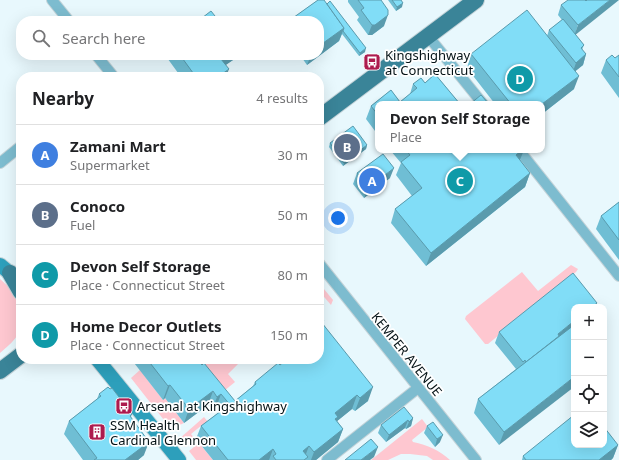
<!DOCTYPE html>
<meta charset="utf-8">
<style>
body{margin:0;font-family:"Noto Sans",sans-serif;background:#f6f6f6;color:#202124}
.controls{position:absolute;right:12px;bottom:12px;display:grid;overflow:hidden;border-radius:8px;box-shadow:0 4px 16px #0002}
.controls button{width:36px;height:36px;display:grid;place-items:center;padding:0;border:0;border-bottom:1px solid #e0e0e0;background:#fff;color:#202124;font:20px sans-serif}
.you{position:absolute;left:338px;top:218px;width:14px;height:14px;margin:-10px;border:3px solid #fff;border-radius:50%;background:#1a73e8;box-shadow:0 0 0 6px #1a73e833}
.badge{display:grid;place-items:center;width:26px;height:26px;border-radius:50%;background:#1a73e8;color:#fff;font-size:13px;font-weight:700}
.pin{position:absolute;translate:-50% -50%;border:2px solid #fff;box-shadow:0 1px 4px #0006}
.popup{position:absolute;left:375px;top:101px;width:170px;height:52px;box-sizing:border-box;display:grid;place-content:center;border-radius:8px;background:#fff;filter:drop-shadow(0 1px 3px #0005);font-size:13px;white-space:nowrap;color:#757577}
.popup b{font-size:15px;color:#202124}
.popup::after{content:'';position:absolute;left:50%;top:100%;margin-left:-8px;border:8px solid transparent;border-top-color:#fff}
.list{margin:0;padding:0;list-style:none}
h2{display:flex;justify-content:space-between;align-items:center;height:52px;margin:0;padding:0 16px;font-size:17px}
h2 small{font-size:13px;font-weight:400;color:#757577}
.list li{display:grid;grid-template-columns:26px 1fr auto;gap:12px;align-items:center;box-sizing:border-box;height:60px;padding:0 16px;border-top:1px solid #e0e0e0}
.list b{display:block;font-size:15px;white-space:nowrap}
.list p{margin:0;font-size:13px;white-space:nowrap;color:#757577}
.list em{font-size:13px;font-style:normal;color:#757577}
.icon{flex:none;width:22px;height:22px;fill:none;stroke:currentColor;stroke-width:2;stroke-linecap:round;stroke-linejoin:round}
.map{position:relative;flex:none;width:619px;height:460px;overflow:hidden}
.search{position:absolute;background:#fff;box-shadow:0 4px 16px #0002;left:16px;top:16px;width:308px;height:44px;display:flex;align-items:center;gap:10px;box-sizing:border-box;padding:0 14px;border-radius:16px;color:#757577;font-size:15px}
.panel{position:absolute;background:#fff;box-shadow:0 4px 16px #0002;left:16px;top:72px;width:308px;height:292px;border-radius:16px}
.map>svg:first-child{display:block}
.green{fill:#fec7d0}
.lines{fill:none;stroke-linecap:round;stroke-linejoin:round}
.street-casing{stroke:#c4d3d8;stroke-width:12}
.secondary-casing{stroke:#c4d3d8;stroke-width:16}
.primary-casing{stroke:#c4d3d8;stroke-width:18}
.street{stroke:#7dbccf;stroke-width:10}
.secondary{stroke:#2d9fbb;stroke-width:14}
.primary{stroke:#3a8498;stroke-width:16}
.wall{fill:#6fbed4}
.shaded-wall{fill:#5a9bad}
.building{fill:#81ddf7;stroke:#5a9bad}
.labels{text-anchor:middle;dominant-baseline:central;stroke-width:3.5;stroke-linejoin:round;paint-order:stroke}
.poi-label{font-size:13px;fill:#041216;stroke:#fff;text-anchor:start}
.street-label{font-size:13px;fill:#041216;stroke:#fff}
</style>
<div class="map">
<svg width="619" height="460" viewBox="0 0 619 460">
<rect width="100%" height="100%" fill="#e8f8fd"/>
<!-- green -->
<g class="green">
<path d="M571 265 578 269 576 272 488 344H485L465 319 466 316 522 272 538 291Z"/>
<path d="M0 279C14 292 21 297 21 316 21 336 15 340 0 353Z"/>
<path d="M319 283 333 300 331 305 319 291Z"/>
<path d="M181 359H243L228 374 235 382 219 395Z"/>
<path d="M140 370 163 400 165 398 184 423 171 429 131 378Z"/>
<path d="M204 417 212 427 202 425 191 434 195 439 185 447 179 439Z"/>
<path d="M422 419 428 427 412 440 413 442C428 445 439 450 450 460H433L427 456 410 454H401L388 460H371Z"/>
<path d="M199 443 213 460H196L189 451Z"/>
</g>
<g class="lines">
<!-- street casing -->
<g class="street-casing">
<g id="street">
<path d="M52 0 69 21"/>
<path d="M428 36 483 104"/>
<path d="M96 55 114 77"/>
<path d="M519 150 619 276"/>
<path d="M0 163 21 146"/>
<path d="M319 263 476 460"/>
<path d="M327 460 418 388"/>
</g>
</g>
<!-- secondary casing -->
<g class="secondary-casing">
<g id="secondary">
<path d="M0 265 18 280"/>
<path d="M97 359 179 460"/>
</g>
</g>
<!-- primary casing -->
<g class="primary-casing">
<g id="primary">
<path d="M319 118 476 0"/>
<path d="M10 273 21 292"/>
<path d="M0 371 21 355"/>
</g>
</g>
<!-- street -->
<use href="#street" class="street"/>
<!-- secondary -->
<use href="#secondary" class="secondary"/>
<!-- primary -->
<use href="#primary" class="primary"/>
</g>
<!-- wall -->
<g class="wall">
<path d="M318 0 365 52 359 56 342 34 339 41 307 65 300 55H319V21H289Z"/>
<path d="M348 0H381L384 26 372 35H368L357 20 359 17 348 2Z"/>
<path d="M388 0H401L402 7 396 11Z"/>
<path d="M585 0 575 35 584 45 582 50 586 54 583 65 575 71 574 89 542 114V104H495L467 68 471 54 547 36 549 30 562 20 558 15 561 5Z"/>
<path d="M165 55H234L233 60 225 65 226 77H181Z"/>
<path d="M619 55V98L601 73 606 60 615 58Z"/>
<path d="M435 74 460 104H378V135L366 119 371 106 391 90 400 102 410 94 413 84 421 78 425 83Z"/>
<path d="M330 143 367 145 366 149 343 166 329 147Z"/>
<path d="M390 150H524L520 160 530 173 525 187 426 266 391 223 395 209 412 196 396 175 401 163Z"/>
<path d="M357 173 390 178 364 198 353 184Z"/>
<path d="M619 202V260L596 229 601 216Z"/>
<path d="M574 307 499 445 474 413 478 399 516 369 495 343 499 332Z"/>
<path d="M319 315 324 321 323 324 368 401 355 411 352 409 337 421 343 429 338 442 316 460H213L196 439 201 426 219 412 216 408 212 410 208 405 184 423 165 398 163 400 131 359H197L235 401 253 386 255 382 280 365 319 359Z"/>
<path d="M99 394 132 414 131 417 144 455 138 460H83L64 434 69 421 97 399Z"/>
<path d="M413 418 411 426 406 429 405 428 386 442 378 433 381 425Z"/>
<path d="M427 426 440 442 435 447 424 433Z"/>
<path d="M618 445 613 458 611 460H522L523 456Z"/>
</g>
<!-- shaded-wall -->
<g class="shaded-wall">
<path d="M610 0H619L574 36 578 25Z"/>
<path d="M403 3 402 7 396 11 397 7Z"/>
<path d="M388 15 384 26 372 35H368L372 25Z"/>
<path d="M344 28 339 41 307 65 311 55H319V46Z"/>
<path d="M366 48 365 52 359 56 360 53Z"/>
<path d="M586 54 583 65 572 74 576 63Z"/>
<path d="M225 55H234L233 60 216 72 221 59Z"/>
<path d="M229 69 226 77H218Z"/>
<path d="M579 76 574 89 542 114V104Z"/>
<path d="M367 145 366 149 343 166 344 163Z"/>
<path d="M522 150H524L519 162 516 155Z"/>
<path d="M394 168 390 178 364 198 368 188Z"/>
<path d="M530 173 525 187 426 266 431 253Z"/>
<path d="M597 303 595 307H592Z"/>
<path d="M574 321V329L555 342 558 334Z"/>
<path d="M574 377V387L499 445 504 432Z"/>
<path d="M170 385 165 398 163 400 168 386Z"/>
<path d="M373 387 368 401 355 411 360 398Z"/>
<path d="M213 391 208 405 184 423 189 409Z"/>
<path d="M221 394 216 408 212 410 217 397Z"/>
<path d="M357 395 352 409 336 422 333 430 335 413Z"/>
<path d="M413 418 411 426 406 429 409 422Z"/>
<path d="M408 420 405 428 386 442 389 435Z"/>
<path d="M343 429 338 442 316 460H311L314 452Z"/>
<path d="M443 435 440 442 435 447 437 439Z"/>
<path d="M149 442 144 455 138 460H125Z"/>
<path d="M618 445 613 458 611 460H599Z"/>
<path d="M309 446 304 459 303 451Z"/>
<path d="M378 447 374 457 370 460H361Z"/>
<path d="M273 449 269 460H259Z"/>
</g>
<!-- building -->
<g class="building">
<path d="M318 0H324L344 28 319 46V21H290V20Z"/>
<path d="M358 0H381L388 10V15L375 25H372L361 10 364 8Z"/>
<path d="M392 0H401L403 3 397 7Z"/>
<path d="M568 0H585L586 1 587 0H610L578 25 561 5Z"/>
<path d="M330 1 366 48 360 53 343 31 344 28 327 4Z"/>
<path d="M527 10 579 76 542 104H511L471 54Z"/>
<path d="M211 11 219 21H198Z"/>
<path d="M563 19 584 45 581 48 586 54 576 63 549 30Z"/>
<path d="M180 55H225L221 59 229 69 218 77H196Z"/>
<path d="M612 55 615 58 619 55V77L606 60Z"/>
<path d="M435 74 460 104H378V115L371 106 391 90 400 102 417 88 413 84 421 78 425 83Z"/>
<path d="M481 95 489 104H470Z"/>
<path d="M353 126 367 145 344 163 330 143Z"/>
<path d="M406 150H522L516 155 530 173 431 253 395 209 422 188 401 162 410 155Z"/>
<path d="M383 154 394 168 368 188 357 173Z"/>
<path d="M619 202V240L601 216Z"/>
<path d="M573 273 597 303 592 307H574V321L558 334 559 336 526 362 525 360 523 362 499 332Z"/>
<path d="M319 315 324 321 322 323 373 387 360 398 357 395 335 413 338 417 335 419 343 429 314 452 309 446 303 451 308 457 304 460H276L273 456 276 454 273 449 259 460H228L201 426 221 411 222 413 231 406 221 394 217 397 213 391 189 409 170 385 168 386 147 359H197L202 365 204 363 235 401 256 384 255 382 278 363 280 365 287 359H319Z"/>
<path d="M574 325V377L504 432 478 399Z"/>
<path d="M108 387 110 389 112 388 132 414 130 416 149 442 125 460H94L97 458 69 421 101 396 99 394Z"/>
<path d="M404 407 413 418 409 422 408 420 389 435 381 425Z"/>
<path d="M574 415V445H604V427L618 445 599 460H526L523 456Z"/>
<path d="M433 422 443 435 437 439 427 426Z"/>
<path d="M371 439 378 447 361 460H345Z"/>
</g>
<!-- icons -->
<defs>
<g id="bus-square" transform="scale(0.9)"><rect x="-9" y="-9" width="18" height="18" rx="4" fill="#ad1b4e" stroke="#fff"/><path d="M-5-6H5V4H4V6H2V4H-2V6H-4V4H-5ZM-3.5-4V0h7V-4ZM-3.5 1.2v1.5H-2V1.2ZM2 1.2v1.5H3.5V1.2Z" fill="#fff"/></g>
<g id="building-square" transform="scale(0.9)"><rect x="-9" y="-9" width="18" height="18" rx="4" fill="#ad1b4e" stroke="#fff"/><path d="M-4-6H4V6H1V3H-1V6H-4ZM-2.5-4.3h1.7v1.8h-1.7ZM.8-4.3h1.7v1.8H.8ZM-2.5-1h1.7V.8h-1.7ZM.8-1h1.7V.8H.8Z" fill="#fff"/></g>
</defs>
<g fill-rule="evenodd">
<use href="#bus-square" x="372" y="62"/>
<use href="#bus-square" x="124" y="406"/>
<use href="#building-square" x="97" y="432"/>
</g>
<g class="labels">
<!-- poi labels -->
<g class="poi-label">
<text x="385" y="55">Kingshighway<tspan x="385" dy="15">at Connecticut</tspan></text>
<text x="137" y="406">Arsenal at Kingshighway</text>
<text x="110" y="425">SSM Health<tspan x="110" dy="15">Cardinal Glennon</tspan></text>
</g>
<!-- street labels -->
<g class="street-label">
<text transform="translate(407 354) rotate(51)">KEMPER AVENUE</text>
</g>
</g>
</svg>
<div class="controls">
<button>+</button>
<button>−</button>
<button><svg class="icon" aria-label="locate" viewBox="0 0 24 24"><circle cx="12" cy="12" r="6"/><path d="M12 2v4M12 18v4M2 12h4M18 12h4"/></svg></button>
<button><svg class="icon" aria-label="layers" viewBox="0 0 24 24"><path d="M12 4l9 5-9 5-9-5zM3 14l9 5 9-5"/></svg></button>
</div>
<div class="you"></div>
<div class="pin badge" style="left:372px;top:181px;background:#3f7fe0">A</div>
<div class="pin badge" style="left:347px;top:147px;background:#5c6f8a">B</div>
<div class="pin badge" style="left:460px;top:181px;background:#0f9aa8">C</div>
<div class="popup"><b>Devon Self Storage</b>Place</div>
<div class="pin badge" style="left:520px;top:79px;background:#0f9aa8">D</div>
<div class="search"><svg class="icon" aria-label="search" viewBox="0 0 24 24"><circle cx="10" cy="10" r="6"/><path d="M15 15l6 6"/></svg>Search here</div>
<section class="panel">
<h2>Nearby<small>4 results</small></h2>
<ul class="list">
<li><span class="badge" style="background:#3f7fe0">A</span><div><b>Zamani Mart</b><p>Supermarket</p></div><em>30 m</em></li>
<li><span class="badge" style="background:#5c6f8a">B</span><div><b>Conoco</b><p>Fuel</p></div><em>50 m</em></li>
<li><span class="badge" style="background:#0f9aa8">C</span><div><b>Devon Self Storage</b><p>Place · Connecticut Street</p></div><em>80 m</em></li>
<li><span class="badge" style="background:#0f9aa8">D</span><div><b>Home Decor Outlets</b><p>Place · Connecticut Street</p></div><em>150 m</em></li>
</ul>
</section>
</div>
